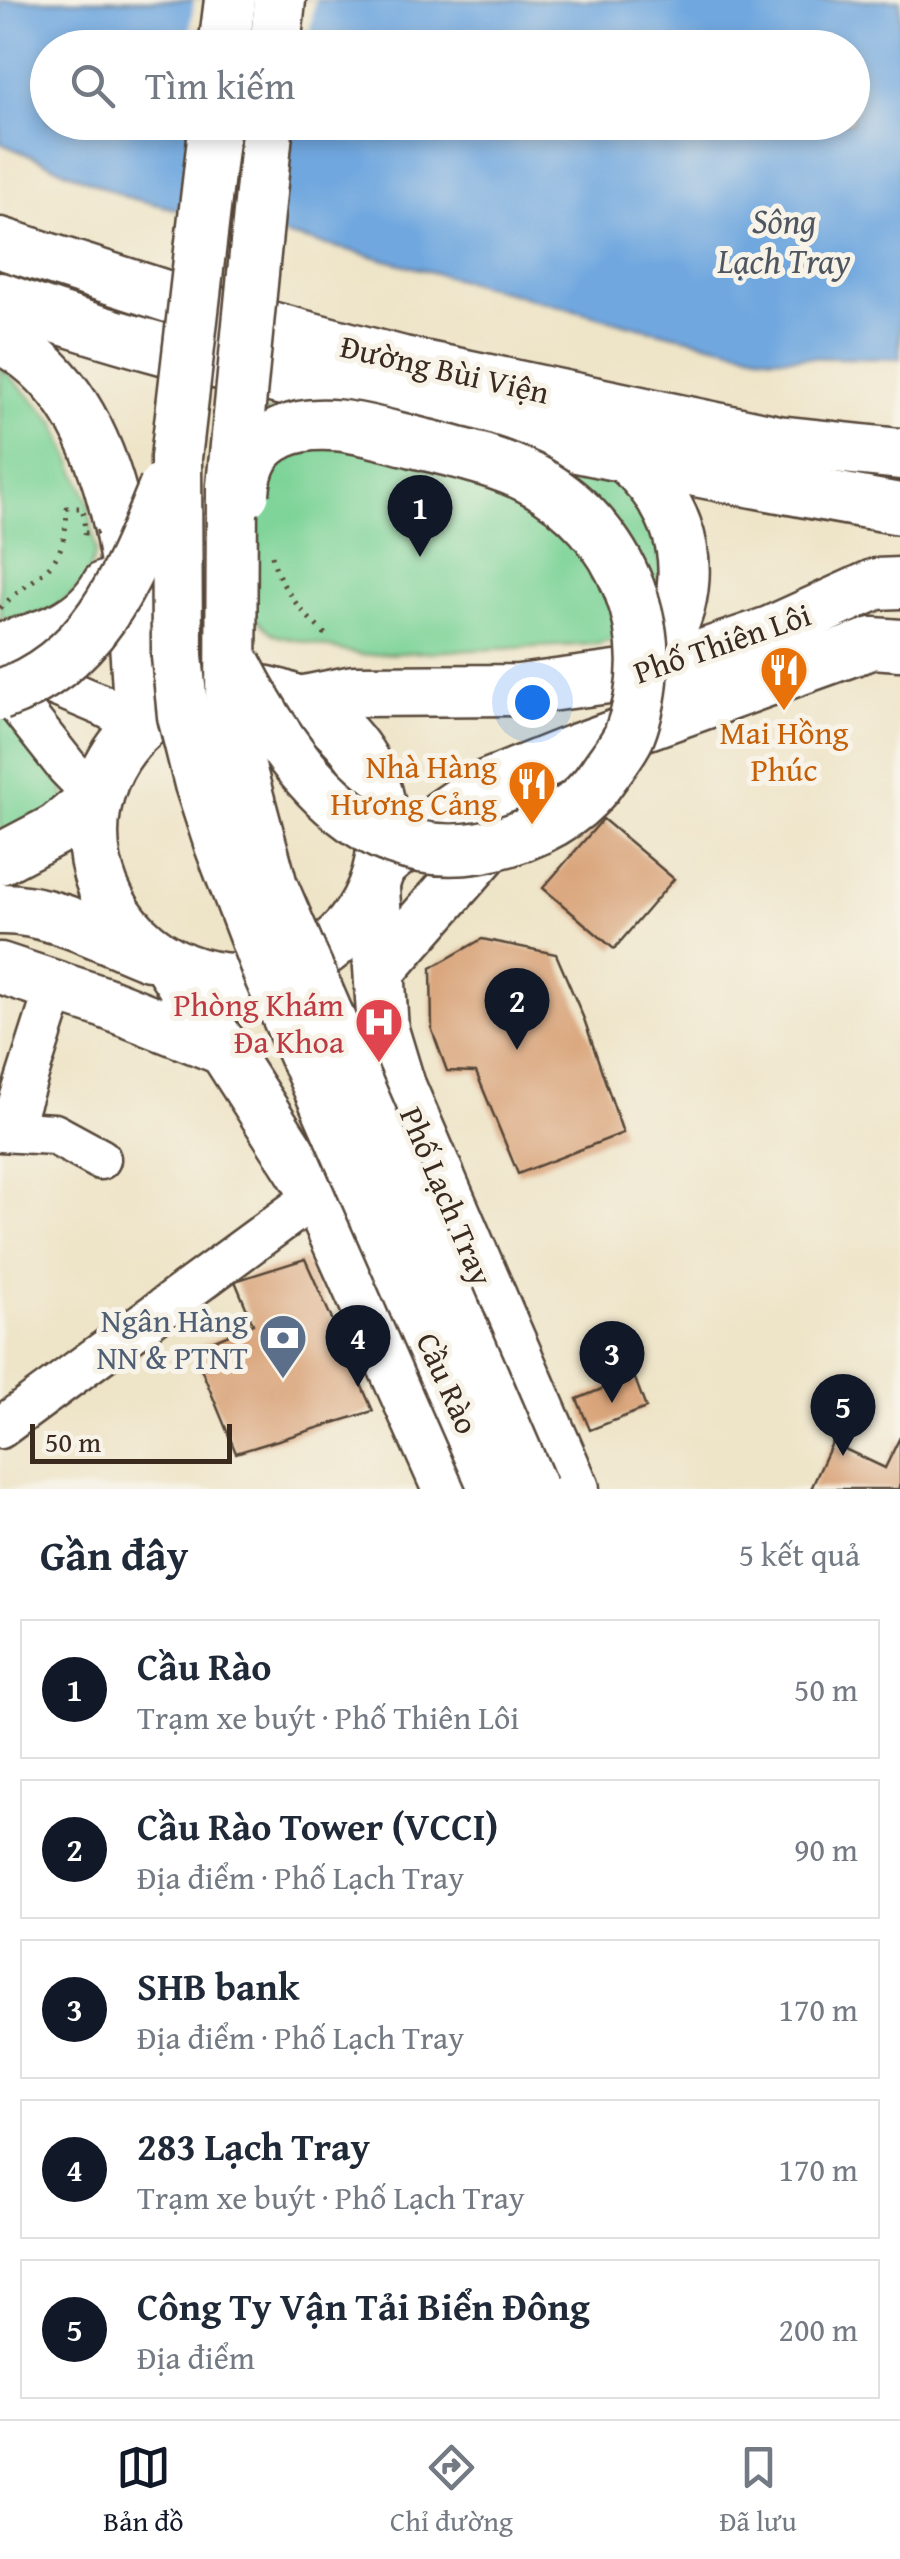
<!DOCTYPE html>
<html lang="vi">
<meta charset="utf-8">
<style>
body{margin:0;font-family:"Gentium Book Plus",serif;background:#f6f6f7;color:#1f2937}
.scale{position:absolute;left:30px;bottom:25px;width:202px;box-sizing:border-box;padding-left:10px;border:5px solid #3b2a1e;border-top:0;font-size:28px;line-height:35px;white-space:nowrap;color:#3b2a1e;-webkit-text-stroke:8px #f7f3e8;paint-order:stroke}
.you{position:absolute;left:532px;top:702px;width:35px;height:35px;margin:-25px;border:8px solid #fff;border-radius:50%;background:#1a73e8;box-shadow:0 0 0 15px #1a73e833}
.badge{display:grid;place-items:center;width:65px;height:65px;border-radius:50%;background:#111827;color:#fff;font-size:32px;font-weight:700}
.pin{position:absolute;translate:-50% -82px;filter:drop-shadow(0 2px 5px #0008)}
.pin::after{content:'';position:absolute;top:52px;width:35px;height:30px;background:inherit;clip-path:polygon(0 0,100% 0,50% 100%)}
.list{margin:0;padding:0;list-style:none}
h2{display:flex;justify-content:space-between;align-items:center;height:130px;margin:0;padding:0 40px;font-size:42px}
h2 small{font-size:32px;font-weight:400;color:#747a83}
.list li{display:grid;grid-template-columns:65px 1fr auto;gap:30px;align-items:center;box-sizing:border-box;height:140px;margin:0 20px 20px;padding:0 20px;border:2px solid #e0e1e3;border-radius:0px}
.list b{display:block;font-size:38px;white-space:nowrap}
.list p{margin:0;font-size:32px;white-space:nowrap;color:#747a83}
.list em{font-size:32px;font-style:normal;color:#747a83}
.icon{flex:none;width:55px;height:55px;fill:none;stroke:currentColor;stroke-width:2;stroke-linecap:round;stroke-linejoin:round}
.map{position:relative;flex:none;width:900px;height:1489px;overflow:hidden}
.search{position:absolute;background:#fff;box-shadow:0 5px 15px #0003;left:30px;right:30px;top:30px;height:110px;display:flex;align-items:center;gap:25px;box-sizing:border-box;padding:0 35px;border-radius:55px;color:#747a83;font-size:38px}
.sheet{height:930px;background:#fff}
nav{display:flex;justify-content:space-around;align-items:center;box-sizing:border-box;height:140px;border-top:2px solid #e0e1e3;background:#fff;font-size:28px;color:#747a83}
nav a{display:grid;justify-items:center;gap:5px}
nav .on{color:#111827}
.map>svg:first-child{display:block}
.green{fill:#7cd397;stroke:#5c7e5a;stroke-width:2.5}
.water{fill:#70a7df;stroke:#56687e;stroke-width:2.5;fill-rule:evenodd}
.pier{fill:#eee4c8}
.building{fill:#d9a47a}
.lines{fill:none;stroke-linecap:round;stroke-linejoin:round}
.minor-casing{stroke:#564638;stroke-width:45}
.major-casing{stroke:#564638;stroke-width:55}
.path{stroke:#564638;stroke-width:5;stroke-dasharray:2.5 8;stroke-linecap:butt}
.minor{stroke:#fff;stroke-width:40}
.major{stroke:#fff;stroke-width:50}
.major-bridge-casing{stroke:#564638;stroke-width:55;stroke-linecap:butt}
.path-bridge{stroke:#564638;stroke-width:5;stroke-dasharray:2.5 8;stroke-linecap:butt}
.major-bridge{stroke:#fff;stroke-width:50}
.labels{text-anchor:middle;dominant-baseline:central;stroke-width:10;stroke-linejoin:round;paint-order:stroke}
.street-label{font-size:32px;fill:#3b2a1e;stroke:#f7f3e8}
.food-label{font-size:32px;fill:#c56008;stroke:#f7f3e8}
.health-label{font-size:32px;fill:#be3a42;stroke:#f7f3e8;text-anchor:end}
.service-label{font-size:32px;fill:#4e5e75;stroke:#f7f3e8;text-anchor:end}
.water-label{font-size:35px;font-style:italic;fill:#4e5662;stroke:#f7f3e8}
</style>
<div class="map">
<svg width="900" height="1489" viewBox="0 0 900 1489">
<rect width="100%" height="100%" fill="#f7f3e8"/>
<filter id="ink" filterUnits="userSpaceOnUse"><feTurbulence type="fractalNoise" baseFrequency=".01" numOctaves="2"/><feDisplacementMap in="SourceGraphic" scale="20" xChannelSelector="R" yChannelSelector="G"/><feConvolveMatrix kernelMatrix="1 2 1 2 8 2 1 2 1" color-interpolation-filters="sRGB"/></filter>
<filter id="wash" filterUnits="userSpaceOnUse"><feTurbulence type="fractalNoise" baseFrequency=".0048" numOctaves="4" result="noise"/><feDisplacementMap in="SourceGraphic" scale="40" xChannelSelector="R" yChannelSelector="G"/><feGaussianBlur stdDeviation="2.25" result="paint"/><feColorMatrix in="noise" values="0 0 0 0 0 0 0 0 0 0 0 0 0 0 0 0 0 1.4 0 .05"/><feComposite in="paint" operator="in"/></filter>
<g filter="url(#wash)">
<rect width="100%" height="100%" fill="#eee4c8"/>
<!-- green -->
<g class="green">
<path d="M0 366 55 422 88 500 96 552 85 583 52 611 15 619 0 618Z"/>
<path d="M329 404 611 472 643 510 656 535 663 566 653 607 625 636 599 644 362 655 274 635 240 605 242 433 266 412Z"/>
<path d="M0 695 62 779 66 807 0 856Z"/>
</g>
<!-- water -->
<path class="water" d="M0 0H900V359L772 357 639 327 356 252 126 197 0 143ZM48 48H852V122H48Z"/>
<!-- pier -->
<path class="pier" d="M194 0H315L307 48 188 47Z"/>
<g id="blocks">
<!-- building -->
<g class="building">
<path d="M603 819 674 879 614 949 543 888Z"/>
<path d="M482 939 556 954 584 1019 623 1133 518 1174 476 1072 447 1071 432 1030 431 968Z"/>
<path d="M305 1259 373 1411 236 1453 193 1349 253 1324 235 1281Z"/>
<path d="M634 1376 646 1408 590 1430 577 1399Z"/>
<path d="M900 1437V1489H811L832 1443 885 1468Z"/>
</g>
</g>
</g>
<g filter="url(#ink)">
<use href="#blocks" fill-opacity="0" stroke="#564638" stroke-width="2.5"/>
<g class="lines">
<!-- minor casing -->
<g class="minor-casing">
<g id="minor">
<path d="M0 643C41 632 81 622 103 582"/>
<path d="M16 669 104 706 140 725"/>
<path d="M0 682 67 767 96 797"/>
<path d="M0 1131 54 1134 100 1159"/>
<path d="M10 1131 56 987"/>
<path d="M0 1428 317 1195"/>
</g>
</g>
<!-- major casing -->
<g class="major-casing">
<g id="major">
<path d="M224 48 230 0"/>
<path d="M275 48 280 0"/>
<path d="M0 243 228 316 403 362 778 441 900 454"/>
<path d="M0 298C107 337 217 364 328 391 518 437 708 475 900 509"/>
<path d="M0 338C128 401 133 601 140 725"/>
<path d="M629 460C672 499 694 548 679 607 673 629 661 651 653 672"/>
<circle cx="238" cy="834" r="145"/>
<path d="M300 702 354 691 519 690 653 672 770 632 876 584 900 583"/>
<path d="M0 859 57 829 96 797"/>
<path d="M382 864 444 814 485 786 575 750 873 643 900 645"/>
<path d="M374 889 383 1030 400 1086 574 1489"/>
<path d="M0 909C51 908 103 937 149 955"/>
<path d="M168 962 317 1195 448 1489"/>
<path d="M0 968 103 1002 227 1051"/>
<path d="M381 969 510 822"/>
</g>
</g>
<!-- path -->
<path class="path" d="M272 555C279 589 305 615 329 638"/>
<!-- minor -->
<use href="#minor" class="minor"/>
<!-- major -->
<use href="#major" class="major"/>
<!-- major-bridge casing -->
<g class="major-bridge-casing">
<g id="major-bridge">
<path d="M215 122 176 458 177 656 183 716 200 784 220 845 270 977 495 1489"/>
<path d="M268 122 232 486 231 712 240 767 272 886 532 1489"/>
<path d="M236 665C290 771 371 882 507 841 546 829 582 808 604 774 612 762 623 749 629 736 667 637 624 527 530 478 494 460 453 452 414 442 373 432 321 414 281 433 254 446 246 465 244 493"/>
<path d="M0 695C97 662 129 573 165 486"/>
</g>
</g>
<!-- path-bridge -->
<path class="path-bridge" d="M0 608C40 569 65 574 67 508H83L85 533 105 532"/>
<!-- major-bridge -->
<use href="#major-bridge" class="major-bridge"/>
</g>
</g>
<!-- icons -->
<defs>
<g id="restaurant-pin" transform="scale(2.5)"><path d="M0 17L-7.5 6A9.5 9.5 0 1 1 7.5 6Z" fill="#e8710a" stroke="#f7f3e8"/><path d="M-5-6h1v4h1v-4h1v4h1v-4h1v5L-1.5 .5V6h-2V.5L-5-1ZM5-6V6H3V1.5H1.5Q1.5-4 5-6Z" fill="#fff"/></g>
<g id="hospital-pin" transform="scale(2.5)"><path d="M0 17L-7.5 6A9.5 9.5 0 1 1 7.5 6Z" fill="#e0444e" stroke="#f7f3e8"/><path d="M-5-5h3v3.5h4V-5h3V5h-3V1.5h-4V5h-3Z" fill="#fff"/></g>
<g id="bank-pin" transform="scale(2.5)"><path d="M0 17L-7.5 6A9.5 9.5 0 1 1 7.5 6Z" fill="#5c6f8a" stroke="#f7f3e8"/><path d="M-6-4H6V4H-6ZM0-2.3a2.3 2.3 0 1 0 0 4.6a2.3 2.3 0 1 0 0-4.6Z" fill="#fff"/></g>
</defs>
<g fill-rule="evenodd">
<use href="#restaurant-pin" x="784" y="670"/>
<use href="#restaurant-pin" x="532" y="784"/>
<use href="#hospital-pin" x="379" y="1022"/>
<use href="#bank-pin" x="283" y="1338"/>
</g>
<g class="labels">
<!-- street labels -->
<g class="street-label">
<text transform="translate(445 369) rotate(13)">Đường Bùi Viện</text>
<text transform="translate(722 643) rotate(-19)">Phố Thiên Lôi</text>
<text transform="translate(447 1196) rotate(67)">Phố Lạch Tray</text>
<text transform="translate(448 1383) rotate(66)">Cầu Rào</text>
</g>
<!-- food labels -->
<g class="food-label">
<text x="784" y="732">Mai Hồng<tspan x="784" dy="37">Phúc</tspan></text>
<text x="497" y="766" text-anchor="end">Nhà Hàng<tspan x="497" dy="37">Hương Cảng</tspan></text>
</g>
<!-- health labels -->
<g class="health-label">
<text x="344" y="1004">Phòng Khám<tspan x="344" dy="37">Đa Khoa</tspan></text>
</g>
<!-- service labels -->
<g class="service-label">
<text x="248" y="1320">Ngân Hàng<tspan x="248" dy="37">NN &amp; PTNT</tspan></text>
</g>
<!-- water labels -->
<g class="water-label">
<text x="784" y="220">Sông<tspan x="784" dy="40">Lạch Tray</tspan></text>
</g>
</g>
</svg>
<div class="scale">50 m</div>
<div class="you"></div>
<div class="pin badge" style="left:420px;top:557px">1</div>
<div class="pin badge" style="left:517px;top:1050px">2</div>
<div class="pin badge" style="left:612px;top:1403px">3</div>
<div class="pin badge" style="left:358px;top:1387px">4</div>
<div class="pin badge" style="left:843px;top:1456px">5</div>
<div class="search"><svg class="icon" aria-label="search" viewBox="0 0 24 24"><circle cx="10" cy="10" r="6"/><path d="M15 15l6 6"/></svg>Tìm kiếm</div>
</div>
<section class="sheet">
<h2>Gần đây<small>5 kết quả</small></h2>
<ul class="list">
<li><span class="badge">1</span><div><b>Cầu Rào</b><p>Trạm xe buýt · Phố Thiên Lôi</p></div><em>50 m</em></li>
<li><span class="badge">2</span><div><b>Cầu Rào Tower (VCCI)</b><p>Địa điểm · Phố Lạch Tray</p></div><em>90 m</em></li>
<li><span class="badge">3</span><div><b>SHB bank</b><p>Địa điểm · Phố Lạch Tray</p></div><em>170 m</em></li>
<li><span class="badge">4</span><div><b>283 Lạch Tray</b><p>Trạm xe buýt · Phố Lạch Tray</p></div><em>170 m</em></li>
<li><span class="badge">5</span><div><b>Công Ty Vận Tải Biển Đông</b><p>Địa điểm</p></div><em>200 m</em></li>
</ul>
</section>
<nav>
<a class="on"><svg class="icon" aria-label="map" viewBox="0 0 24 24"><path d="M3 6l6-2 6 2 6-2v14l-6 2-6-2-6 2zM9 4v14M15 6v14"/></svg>Bản đồ</a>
<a><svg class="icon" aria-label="directions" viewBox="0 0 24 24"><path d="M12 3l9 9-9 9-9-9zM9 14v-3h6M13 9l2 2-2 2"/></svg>Chỉ đường</a>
<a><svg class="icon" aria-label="saved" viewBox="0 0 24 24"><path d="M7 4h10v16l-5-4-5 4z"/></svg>Đã lưu</a>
</nav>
